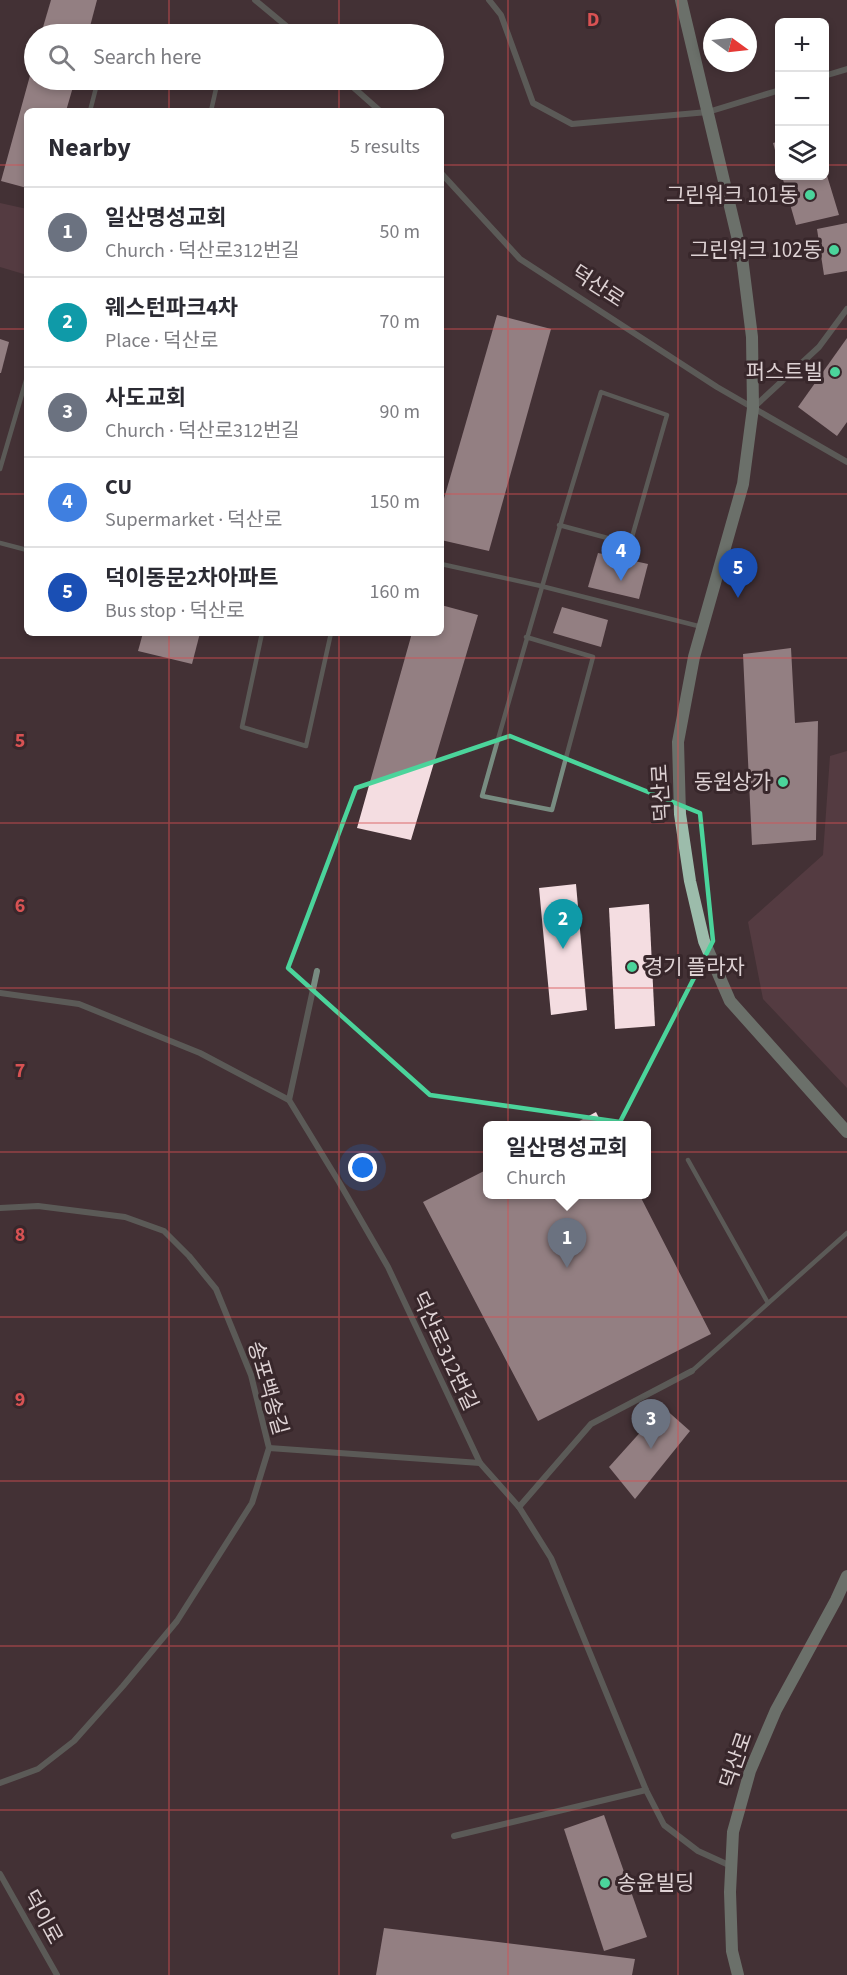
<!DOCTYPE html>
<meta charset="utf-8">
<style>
body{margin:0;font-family:"Source Sans 3","Noto Sans KR",sans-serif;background:#f7f7f7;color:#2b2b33}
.controls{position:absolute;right:18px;top:18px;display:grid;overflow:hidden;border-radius:9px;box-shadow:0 3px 9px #0003}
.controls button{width:54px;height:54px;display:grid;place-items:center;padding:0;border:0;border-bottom:2px solid #e1e1e2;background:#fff;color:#2b2b33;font:30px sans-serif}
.compass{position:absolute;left:703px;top:18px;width:54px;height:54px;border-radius:50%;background:#fff;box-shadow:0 3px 9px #0003;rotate:105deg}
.you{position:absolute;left:363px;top:1168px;width:21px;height:21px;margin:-15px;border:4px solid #fff;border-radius:50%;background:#1a73e8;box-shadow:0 0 0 9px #1a73e833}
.badge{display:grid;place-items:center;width:39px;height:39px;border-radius:50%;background:#0f766e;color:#fff;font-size:20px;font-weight:700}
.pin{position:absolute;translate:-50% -50px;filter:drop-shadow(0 2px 3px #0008)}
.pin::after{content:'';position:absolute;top:32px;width:21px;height:18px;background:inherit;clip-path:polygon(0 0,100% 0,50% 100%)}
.popup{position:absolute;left:483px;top:1121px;width:168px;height:78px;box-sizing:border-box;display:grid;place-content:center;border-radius:9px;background:#fff;filter:drop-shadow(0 2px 4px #0005);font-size:20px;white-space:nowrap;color:#7c7c81}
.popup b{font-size:22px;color:#2b2b33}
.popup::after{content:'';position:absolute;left:50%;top:100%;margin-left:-12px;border:12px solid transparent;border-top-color:#fff}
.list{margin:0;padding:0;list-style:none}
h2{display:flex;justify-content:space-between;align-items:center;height:78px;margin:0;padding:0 24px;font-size:26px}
h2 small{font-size:20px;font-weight:400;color:#7c7c81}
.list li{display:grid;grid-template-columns:39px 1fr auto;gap:18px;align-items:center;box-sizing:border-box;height:90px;padding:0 24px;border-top:2px solid #e1e1e2}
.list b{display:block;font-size:22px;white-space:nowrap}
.list p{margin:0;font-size:20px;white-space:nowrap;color:#7c7c81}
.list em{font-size:20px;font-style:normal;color:#7c7c81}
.icon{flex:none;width:33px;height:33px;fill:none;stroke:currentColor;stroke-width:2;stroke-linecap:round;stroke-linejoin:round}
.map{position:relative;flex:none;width:847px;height:1975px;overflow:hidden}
.search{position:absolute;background:#fff;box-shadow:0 3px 9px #0003;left:24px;top:24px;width:420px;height:66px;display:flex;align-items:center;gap:15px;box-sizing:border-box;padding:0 21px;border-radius:33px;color:#7c7c81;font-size:22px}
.panel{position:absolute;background:#fff;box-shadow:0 3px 9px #0003;left:24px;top:108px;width:420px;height:528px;border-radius:9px}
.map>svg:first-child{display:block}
.green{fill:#694750}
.building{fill:#f4dde1}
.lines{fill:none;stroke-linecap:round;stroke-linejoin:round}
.lane{stroke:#788c81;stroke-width:4.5}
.street{stroke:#788c81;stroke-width:6}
.secondary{stroke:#9cbcab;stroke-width:12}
.marked{fill:none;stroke:#4bd49b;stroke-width:4.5;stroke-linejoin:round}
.grid{fill:none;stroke:#d85253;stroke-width:1.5;stroke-opacity:0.55}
.poi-dot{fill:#4bd49b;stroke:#38272b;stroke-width:2}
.labels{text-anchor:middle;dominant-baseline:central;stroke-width:6;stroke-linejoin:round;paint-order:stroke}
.poi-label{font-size:21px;fill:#ded2d4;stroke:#38272b;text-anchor:end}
.street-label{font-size:21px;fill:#ded2d4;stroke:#38272b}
.grid-label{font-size:20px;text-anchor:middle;font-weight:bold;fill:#d85253;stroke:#38272b;stroke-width:6;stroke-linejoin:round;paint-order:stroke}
</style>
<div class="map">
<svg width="847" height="1975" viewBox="0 0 847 1975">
<rect width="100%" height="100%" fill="#433135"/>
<!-- green -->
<g class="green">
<path d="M0 203 27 209V275L0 267Z"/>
<path d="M847 751V1088L763 999 748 922 823 855 830 756Z"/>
</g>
<!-- building -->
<g class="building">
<path d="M51 0H97L88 34H41Z"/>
<path d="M34 61V80H75L66 111H27V188L1 181Z"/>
<path d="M780 141V164H779L773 143Z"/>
<path d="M825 169 839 215 796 225 782 176H824Z"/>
<path d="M847 223V271L824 275 817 229Z"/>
<path d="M497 315 551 329 489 551 441 540V509Z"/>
<path d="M847 338V422L837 436 798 407Z"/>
<path d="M0 339 9 342 1 373H0Z"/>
<path d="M598 553 648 564 639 599 588 587Z"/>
<path d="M441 605 478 615 411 840 357 828 412 633H441Z"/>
<path d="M562 607 608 620 601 647 553 633Z"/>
<path d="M143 633H200L192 664 138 651Z"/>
<path d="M791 648 795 723 818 721 816 840 752 845 743 654Z"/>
<path d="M576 884 587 1010 551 1015 539 888Z"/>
<path d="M649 904 655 1026 615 1029 609 908Z"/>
<path d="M596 1112 603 1126H570Z"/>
<path d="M488 1169V1194H639L711 1334 538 1421 423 1202Z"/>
<path d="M663 1407 690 1431 635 1499 609 1467Z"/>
<path d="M604 1815 647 1937 604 1951 564 1829Z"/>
<path d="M384 1928 635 1959 632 1975H376Z"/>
</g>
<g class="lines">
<!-- lane -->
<g class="lane">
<path d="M90 111 98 80"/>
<path d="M211 111 218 80"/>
<path d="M0 469 27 377"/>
<path d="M0 543 27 550"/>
<path d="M441 564 541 586 702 627"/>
<path d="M262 633 242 727 306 746 331 633"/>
<path d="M526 637 593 657 552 810 482 796C520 661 559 526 601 392L667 415 630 544 559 525"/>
<path d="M688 1160 768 1303"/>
<path d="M692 1371 847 1233"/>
</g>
<!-- street -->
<g class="street">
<path d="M255 0 296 34"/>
<path d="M489 0 501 15 533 103 572 124 708 112 780 90"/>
<path d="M824 76 847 69"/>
<path d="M345 80 380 111"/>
<path d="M441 173 520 259 717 387 847 462"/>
<path d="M753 408 819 347 847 309"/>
<path d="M0 993 79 1004 200 1053 289 1100 339 1182 388 1267 480 1463 519 1507 551 1558 646 1790 664 1825 698 1851 731 1866"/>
<path d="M289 1100 317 971"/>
<path d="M0 1208 38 1206 125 1217 164 1231 189 1256 216 1289 251 1375 269 1448 252 1503 177 1621 123 1686 74 1741 38 1769 0 1783"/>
<path d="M269 1448 480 1463"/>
<path d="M519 1507 591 1424 692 1371"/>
<path d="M454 1836 646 1790"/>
<path d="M0 1874 57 1975"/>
</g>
<!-- secondary -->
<g class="secondary">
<path d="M681 0 742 257 752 337 753 408 743 484 694 657 678 742 680 814 690 881 704 941 730 1001 847 1132"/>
<path d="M738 1975 732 1951 730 1892 733 1832 750 1771 776 1710 836 1600 847 1576"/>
</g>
</g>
<!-- marked area -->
<path d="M0 0H847V1975H0ZM510 736 700 813 713 941 620 1122 430 1095 288 968 356 788Z" fill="#433135" fill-opacity=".55" fill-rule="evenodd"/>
<path class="marked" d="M510 736 700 813 713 941 620 1122 430 1095 288 968 356 788Z"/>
<!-- grid -->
<path class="grid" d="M169 0V34M339 0V34M508 0V1975M678 0V1975M169 80V111M339 80V111M0 165H27M441 165H780M824 165H847M0 329H27M441 329H847M0 494H27M441 494H847M169 633V1975M339 633V1975M0 658H847M0 823H847M0 988H847M0 1152H847M0 1317H847M0 1481H847M0 1646H847M0 1810H847"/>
<!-- markers -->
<g class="poi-dot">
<circle cx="810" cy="195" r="6"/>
<circle cx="834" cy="250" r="6"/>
<circle cx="835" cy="372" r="6"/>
<circle cx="783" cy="782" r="6"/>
<circle cx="632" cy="967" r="6"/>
<circle cx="605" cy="1883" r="6"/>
</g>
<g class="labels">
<!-- poi labels -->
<g class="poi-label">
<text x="798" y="195">그린워크 101동</text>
<text x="822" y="250">그린워크 102동</text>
<text x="823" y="372">퍼스트빌</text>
<text x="771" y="782">동원상가</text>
<text x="644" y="967" text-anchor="start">경기 플라자</text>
<text x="617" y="1883" text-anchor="start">송윤빌딩</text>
</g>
<!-- street labels -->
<g class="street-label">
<text transform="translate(598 286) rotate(33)">덕산로</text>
<text transform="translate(661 793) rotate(-93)">덕산로</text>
<text transform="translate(445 1351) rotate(65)">덕산로312번길</text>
<text transform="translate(268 1388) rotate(74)">송포백송길</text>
<text transform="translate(736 1760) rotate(-71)">덕산로</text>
<text transform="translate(43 1917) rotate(61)">덕이로</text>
</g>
</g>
<g class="grid-label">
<text x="593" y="26">D</text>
<text x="20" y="747">5</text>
<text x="20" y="912">6</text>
<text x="20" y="1077">7</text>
<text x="20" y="1241">8</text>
<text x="20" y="1406">9</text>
</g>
</svg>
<div class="controls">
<button>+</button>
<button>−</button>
<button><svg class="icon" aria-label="layers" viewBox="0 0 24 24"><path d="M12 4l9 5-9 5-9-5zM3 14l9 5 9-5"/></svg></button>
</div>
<svg class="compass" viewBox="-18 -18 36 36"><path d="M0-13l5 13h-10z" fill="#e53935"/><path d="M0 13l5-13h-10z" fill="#7c7c81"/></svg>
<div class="you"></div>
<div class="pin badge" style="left:567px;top:1268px;background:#6b7280">1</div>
<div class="popup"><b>일산명성교회</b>Church</div>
<div class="pin badge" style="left:563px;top:949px;background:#0f9aa8">2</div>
<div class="pin badge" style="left:651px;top:1449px;background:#6b7280">3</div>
<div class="pin badge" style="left:621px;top:581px;background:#3f7fe0">4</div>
<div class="pin badge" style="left:738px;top:598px;background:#1a4fb4">5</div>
<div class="search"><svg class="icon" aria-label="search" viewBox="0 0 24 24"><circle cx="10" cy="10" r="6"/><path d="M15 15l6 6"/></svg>Search here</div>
<section class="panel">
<h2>Nearby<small>5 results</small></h2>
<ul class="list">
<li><span class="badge" style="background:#6b7280">1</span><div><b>일산명성교회</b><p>Church · 덕산로312번길</p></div><em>50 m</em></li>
<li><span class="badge" style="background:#0f9aa8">2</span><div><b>웨스턴파크4차</b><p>Place · 덕산로</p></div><em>70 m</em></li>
<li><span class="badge" style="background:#6b7280">3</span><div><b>사도교회</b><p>Church · 덕산로312번길</p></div><em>90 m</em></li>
<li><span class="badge" style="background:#3f7fe0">4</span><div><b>CU</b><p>Supermarket · 덕산로</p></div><em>150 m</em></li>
<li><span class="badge" style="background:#1a4fb4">5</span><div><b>덕이동문2차아파트</b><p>Bus stop · 덕산로</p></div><em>160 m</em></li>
</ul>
</section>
</div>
